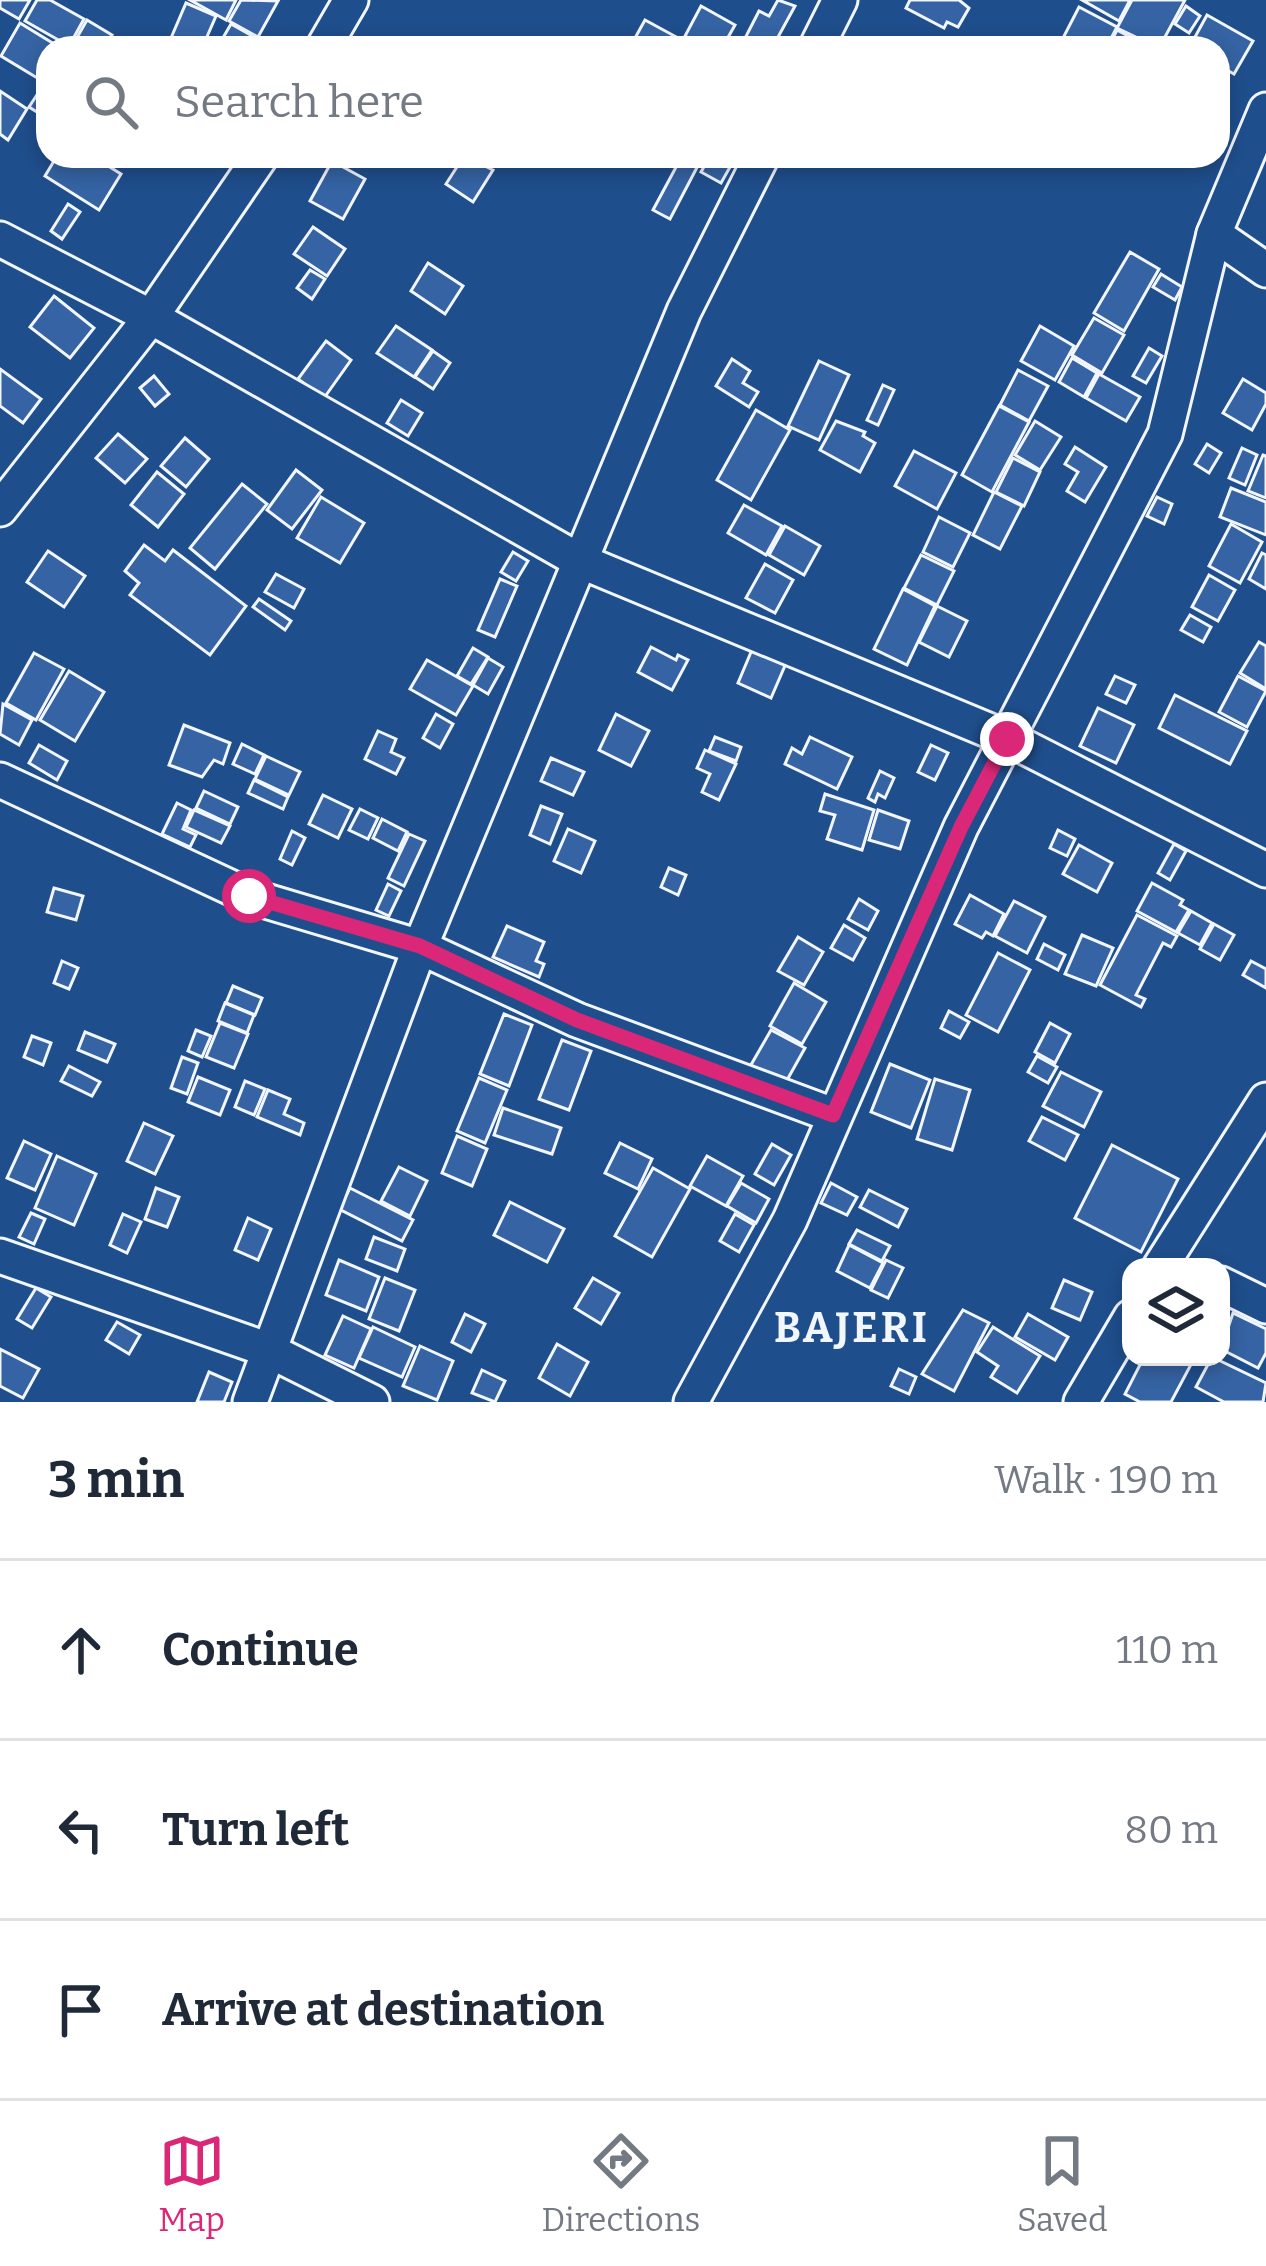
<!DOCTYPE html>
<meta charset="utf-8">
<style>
body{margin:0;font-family:Bitter,serif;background:#f2f2f3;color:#1f2937}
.controls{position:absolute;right:36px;bottom:36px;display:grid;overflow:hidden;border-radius:24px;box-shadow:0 6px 18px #0003}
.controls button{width:108px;height:108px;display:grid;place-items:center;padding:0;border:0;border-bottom:3px solid #e0e1e3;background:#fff;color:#1f2937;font:60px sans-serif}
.stop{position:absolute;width:36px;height:36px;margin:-27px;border:9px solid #db2777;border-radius:50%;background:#fff}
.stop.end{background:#db2777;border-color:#fff;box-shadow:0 3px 12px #0008}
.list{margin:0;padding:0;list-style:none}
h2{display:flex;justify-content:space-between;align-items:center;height:156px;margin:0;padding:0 48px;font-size:51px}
h2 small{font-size:39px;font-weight:400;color:#747a83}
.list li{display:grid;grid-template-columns:78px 1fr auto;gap:36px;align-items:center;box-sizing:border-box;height:180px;padding:0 48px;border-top:3px solid #e0e1e3}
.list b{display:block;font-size:45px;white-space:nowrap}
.list em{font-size:39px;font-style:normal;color:#747a83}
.icon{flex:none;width:66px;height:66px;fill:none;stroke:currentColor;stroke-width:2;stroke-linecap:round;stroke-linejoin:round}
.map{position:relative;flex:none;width:1266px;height:1402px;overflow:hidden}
.search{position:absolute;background:#fff;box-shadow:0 6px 18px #0003;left:36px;right:36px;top:36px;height:132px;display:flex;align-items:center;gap:30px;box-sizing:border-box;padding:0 42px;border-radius:36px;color:#747a83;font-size:45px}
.sheet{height:696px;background:#fff}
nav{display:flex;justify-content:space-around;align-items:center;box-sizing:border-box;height:168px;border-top:3px solid #e0e1e3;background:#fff;font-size:33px;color:#747a83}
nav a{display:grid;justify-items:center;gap:6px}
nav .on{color:#db2777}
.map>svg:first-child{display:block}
.building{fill:#3563a3;stroke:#f2f6ff;stroke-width:3}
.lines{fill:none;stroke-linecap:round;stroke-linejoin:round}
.street-casing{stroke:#f2f6ff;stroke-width:39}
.street{stroke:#1f4e8c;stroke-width:33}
.route{stroke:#db2777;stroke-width:15}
.labels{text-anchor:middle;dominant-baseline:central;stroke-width:9;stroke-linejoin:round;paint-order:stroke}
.district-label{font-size:42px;font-weight:bold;letter-spacing:3px;fill:#f2f6ff;stroke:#1f4e8c}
</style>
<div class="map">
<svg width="1266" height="1402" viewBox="0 0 1266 1402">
<rect width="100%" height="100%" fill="#1f4e8c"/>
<!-- building -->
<g class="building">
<path d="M0 0H30L19 19 0 8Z"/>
<path d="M37 0H50L84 19 69 46 25 21Z"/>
<path d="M190 0H236L226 20Z"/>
<path d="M241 0 278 1 258 37 229 21Z"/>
<path d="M778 0 795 6 772 48H740L759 11 769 16Z"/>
<path d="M910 0H959L969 8 958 27 947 22 944 28 906 8Z"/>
<path d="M1082 0H1130L1119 21Z"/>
<path d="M1132 0H1185L1159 48 1117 28Z"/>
<path d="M186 3 216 16 202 48 171 38Z"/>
<path d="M701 6 735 25 722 48H708L685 36Z"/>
<path d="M1186 6 1200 16 1189 33 1175 24Z"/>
<path d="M1079 7 1117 27 1106 48H1082L1063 38Z"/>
<path d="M1207 15 1253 41 1234 74 1218 65V48H1189Z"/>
<path d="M87 20 112 35 104 48H71Z"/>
<path d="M645 20 680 39 675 48 630 47Z"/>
<path d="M20 23 59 47 48 48V65L39 79 1 56Z"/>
<path d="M231 24 274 48H217Z"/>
<path d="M1117 30 1150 48H1108Z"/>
<path d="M48 78V119L29 107Z"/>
<path d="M0 91 27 109 8 140 0 134Z"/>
<path d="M57 156H92L121 174 99 210 45 176Z"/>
<path d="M464 156 493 170 473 202 446 184Z"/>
<path d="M682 156H703L670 219 653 210Z"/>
<path d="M710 156 730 167 721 183 701 172Z"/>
<path d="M332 161 365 179 343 219 310 201Z"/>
<path d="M68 204 80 212 62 239 51 231Z"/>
<path d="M313 227 345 249 327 276 294 254Z"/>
<path d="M1130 252 1159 269 1124 331 1094 313Z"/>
<path d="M428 263 463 286 445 314 411 291Z"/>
<path d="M310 270 325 279 312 299 297 288Z"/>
<path d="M1161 274 1182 287 1175 300 1153 287Z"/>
<path d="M54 296 94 328 70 358 30 327Z"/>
<path d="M1094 318 1124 335 1102 373 1072 355Z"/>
<path d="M396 326 432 350 414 377 377 353Z"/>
<path d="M1040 326 1074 346 1055 380 1021 361Z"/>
<path d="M326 341 351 360 324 398 298 379Z"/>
<path d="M1149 348 1162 356 1146 383 1133 376Z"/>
<path d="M433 351 450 363 433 389 415 377Z"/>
<path d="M1072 358 1097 373 1084 397 1059 382Z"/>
<path d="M732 359 750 371 743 383 758 392 749 407 716 386Z"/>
<path d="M819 361 849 375 819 440 788 426Z"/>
<path d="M0 369 41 399 23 423 0 406Z"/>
<path d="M1018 370 1048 386 1029 421 1000 405Z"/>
<path d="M1099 374 1140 397 1126 421 1086 398Z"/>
<path d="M154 376 169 394 155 406 140 388Z"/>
<path d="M1243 379 1266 393V404L1252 430 1223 413Z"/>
<path d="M883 385 894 390 878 425 867 420Z"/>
<path d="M401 400 422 413 408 436 387 423Z"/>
<path d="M999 406 1029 422 992 492 962 475Z"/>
<path d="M756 410 790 430 751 500 717 480Z"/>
<path d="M836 421 865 432 863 436 875 443 860 472 820 450Z"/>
<path d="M1035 421 1061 437 1040 470 1015 455Z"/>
<path d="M118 434 147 459 125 483 96 458Z"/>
<path d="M185 438 209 459 186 487 161 466Z"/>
<path d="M1207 444 1221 453 1209 473 1195 464Z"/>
<path d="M1075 447 1106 467 1085 502 1067 491 1078 472 1065 464Z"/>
<path d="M1242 448 1257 455 1245 485 1229 478Z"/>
<path d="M914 451 956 473 937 509 895 486Z"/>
<path d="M1263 455 1266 456V498L1248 491Z"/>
<path d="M1013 458 1040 472 1024 506 996 492Z"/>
<path d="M296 470 322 490 292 529 267 510Z"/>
<path d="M157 472 184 494 158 527 131 505Z"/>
<path d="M242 484 267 504 215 569 190 548Z"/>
<path d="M1231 488 1266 502V535L1220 517Z"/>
<path d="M994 492 1022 506 1000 549 973 535Z"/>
<path d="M321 497 364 523 340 563 297 538Z"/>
<path d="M1157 497 1172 504 1164 524 1147 516Z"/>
<path d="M744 505 782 526 766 555 728 533Z"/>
<path d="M939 517 970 533 953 567 923 552Z"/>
<path d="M1231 524 1262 542 1240 583 1209 566Z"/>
<path d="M785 526 820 546 804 575 769 555Z"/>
<path d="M144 545 165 561 173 550 246 606 210 655 130 595 139 583 125 571Z"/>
<path d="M48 551 85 576 64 607 27 582Z"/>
<path d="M513 552 528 561 516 581 501 572Z"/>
<path d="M1262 553 1266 555V589L1249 579Z"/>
<path d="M921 555 954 571 937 605 904 588Z"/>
<path d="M765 564 793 580 775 613 746 598Z"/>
<path d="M276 574 304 589 294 608 265 592Z"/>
<path d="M1209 575 1235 590 1218 621 1192 607Z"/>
<path d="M500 579 517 586 495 637 478 630Z"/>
<path d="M903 589 935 606 907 665 874 649Z"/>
<path d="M259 599 291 621 285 630 253 607Z"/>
<path d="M937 606 967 621 949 657 919 642Z"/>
<path d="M1190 615 1211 627 1203 642 1181 630Z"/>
<path d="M1259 642 1266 646V689L1240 673Z"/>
<path d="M754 645 787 661 771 698 738 683Z"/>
<path d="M651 647 676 660 678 655 688 660 672 690 638 672Z"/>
<path d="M473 648 488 657 471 684 457 676Z"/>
<path d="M34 653 64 669 36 720 6 703Z"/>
<path d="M488 658 503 667 488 694 473 685Z"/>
<path d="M427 660 473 686 456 715 410 689Z"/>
<path d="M69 671 104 692 75 741 40 720Z"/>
<path d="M1115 676 1135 685 1126 703 1106 694Z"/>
<path d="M1238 676 1266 691 1247 727 1219 712Z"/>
<path d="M1175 695 1247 731 1230 764 1159 728Z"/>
<path d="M3 704 32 720 19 745 0 734Z"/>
<path d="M1098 708 1134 725 1116 763 1080 746Z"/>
<path d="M436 714 453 724 440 748 423 738Z"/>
<path d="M616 714 649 731 631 766 599 750Z"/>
<path d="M184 725 230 743 223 764 214 760 202 777 169 765Z"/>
<path d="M378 731 396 739 391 752 404 758 396 774 365 759Z"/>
<path d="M715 737 741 747 736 761 709 751Z"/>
<path d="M810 737 852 757 837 789 785 764 792 748 802 754Z"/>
<path d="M242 744 264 755 255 774 233 764Z"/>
<path d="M39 745 67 761 57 780 29 763Z"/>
<path d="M931 745 948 753 935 780 918 772Z"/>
<path d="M705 750 736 764 719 800 702 792 710 774 697 768Z"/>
<path d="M266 756 300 772 289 795 255 779Z"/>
<path d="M551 758 584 772 573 795 541 781Z"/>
<path d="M880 771 894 778 885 798 878 794 875 802 868 798Z"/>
<path d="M254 780 288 797 283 809 248 793Z"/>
<path d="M204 791 238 807 230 824 196 808Z"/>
<path d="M825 794 874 810 862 850 827 839 835 815 820 811Z"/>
<path d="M323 795 352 809 338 838 309 824Z"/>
<path d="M177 803 191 810 183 829 196 835 190 847 162 834Z"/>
<path d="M541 806 562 814 550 844 530 835Z"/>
<path d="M360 809 378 818 368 839 349 830Z"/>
<path d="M194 810 230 826 221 843 186 827Z"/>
<path d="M878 810 909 821 900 849 869 840Z"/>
<path d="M382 819 407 832 398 851 373 838Z"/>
<path d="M568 829 595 841 581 873 554 861Z"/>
<path d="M1058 830 1075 839 1067 856 1050 848Z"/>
<path d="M292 831 305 838 292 865 280 859Z"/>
<path d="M409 834 425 841 404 886 388 878Z"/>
<path d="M1174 844 1186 851 1170 880 1158 873Z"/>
<path d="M1079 845 1112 863 1097 892 1063 874Z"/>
<path d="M669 868 686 875 678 895 661 887Z"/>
<path d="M1152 883 1183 900 1180 905 1189 910 1176 932 1137 911Z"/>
<path d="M388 884 401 891 389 916 376 910Z"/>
<path d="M54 888 83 896 76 920 47 912Z"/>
<path d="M970 895 1004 914 993 936 986 932 982 938 955 924Z"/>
<path d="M859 899 878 911 868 930 848 919Z"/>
<path d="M1014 901 1045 917 1027 953 995 936Z"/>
<path d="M1191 911 1212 923 1200 945 1178 933Z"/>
<path d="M1137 915 1177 936 1171 947 1163 943 1136 995 1145 999 1141 1007 1100 985Z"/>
<path d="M1214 924 1234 935 1220 960 1200 949Z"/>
<path d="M844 925 865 938 853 960 831 948Z"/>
<path d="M507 926 544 942 536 961 544 964 539 977 493 957Z"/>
<path d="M1082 935 1113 948 1096 986 1065 974Z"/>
<path d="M798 937 823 952 804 985 778 971Z"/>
<path d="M1044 944 1065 955 1058 970 1037 959Z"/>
<path d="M998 953 1030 970 998 1032 966 1015Z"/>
<path d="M62 961 78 968 69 989 54 983Z"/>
<path d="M1251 961 1266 969V988L1243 975Z"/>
<path d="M794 983 826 1002 802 1044 770 1026Z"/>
<path d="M233 986 262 998 255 1015 226 1003Z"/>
<path d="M225 1003 254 1015 247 1033 218 1021Z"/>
<path d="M949 1011 969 1022 960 1038 941 1028Z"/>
<path d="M504 1014 532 1025 509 1086 480 1074Z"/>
<path d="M220 1023 248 1034 234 1068 206 1057Z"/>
<path d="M1050 1023 1070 1034 1055 1063 1035 1052Z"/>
<path d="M196 1030 211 1036 202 1057 188 1051Z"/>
<path d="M771 1030 805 1048 782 1089 748 1070Z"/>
<path d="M85 1032 115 1044 107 1062 78 1050Z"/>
<path d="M32 1036 51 1043 43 1065 24 1057Z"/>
<path d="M562 1040 591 1051 569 1110 539 1099Z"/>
<path d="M1037 1056 1057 1067 1048 1083 1028 1072Z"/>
<path d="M182 1057 198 1063 187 1094 171 1088Z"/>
<path d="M890 1064 930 1080 911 1128 871 1112Z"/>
<path d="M69 1066 100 1082 92 1096 61 1081Z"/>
<path d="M1061 1072 1101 1092 1084 1127 1043 1106Z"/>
<path d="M198 1077 230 1090 220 1115 188 1102Z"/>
<path d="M479 1078 507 1090 485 1143 457 1131Z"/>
<path d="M935 1079 970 1090 952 1150 917 1139Z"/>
<path d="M245 1081 265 1089 254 1115 235 1107Z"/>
<path d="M268 1090 290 1099 284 1114 304 1123 300 1135 257 1117Z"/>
<path d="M503 1108 561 1128 552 1154 494 1135Z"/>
<path d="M1042 1117 1078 1135 1065 1160 1029 1141Z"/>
<path d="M144 1123 173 1136 155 1174 127 1161Z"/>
<path d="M457 1136 487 1149 472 1186 442 1173Z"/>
<path d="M24 1141 51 1154 35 1190 7 1178Z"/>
<path d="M620 1143 652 1159 638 1189 605 1173Z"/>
<path d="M772 1144 791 1155 774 1185 755 1174Z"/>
<path d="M1112 1145 1178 1179 1141 1252 1075 1218Z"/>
<path d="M57 1156 96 1174 74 1225 35 1208Z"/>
<path d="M707 1156 743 1176 726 1206 690 1186Z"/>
<path d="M399 1167 427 1181 410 1216 381 1201Z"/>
<path d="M653 1168 690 1189 652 1257 615 1236Z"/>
<path d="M741 1183 769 1199 756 1223 727 1206Z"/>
<path d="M831 1183 857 1197 847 1215 821 1203Z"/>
<path d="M156 1188 179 1197 167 1227 145 1219Z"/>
<path d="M350 1188 413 1220 402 1241 339 1209Z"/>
<path d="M869 1190 907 1209 898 1227 860 1207Z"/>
<path d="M510 1202 564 1229 547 1262 494 1235Z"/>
<path d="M31 1213 45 1219 34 1244 19 1237Z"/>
<path d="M123 1214 141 1222 127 1253 110 1245Z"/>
<path d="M735 1214 754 1225 739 1252 720 1241Z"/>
<path d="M248 1218 271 1229 258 1260 235 1250Z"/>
<path d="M857 1230 890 1246 882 1261 849 1244Z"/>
<path d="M374 1237 405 1249 397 1271 366 1259Z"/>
<path d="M849 1245 883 1263 870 1288 837 1271Z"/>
<path d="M339 1260 379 1277 366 1311 326 1295Z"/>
<path d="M886 1260 903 1268 888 1298 871 1290Z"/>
<path d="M385 1278 415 1290 399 1331 369 1319Z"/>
<path d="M593 1278 619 1293 601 1324 575 1308Z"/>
<path d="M1064 1280 1092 1292 1080 1320 1052 1308Z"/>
<path d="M36 1288 51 1297 32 1328 17 1319Z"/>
<path d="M963 1310 989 1323 954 1391 922 1374Z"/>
<path d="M1233 1313 1266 1329V1353L1258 1368 1221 1349Z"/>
<path d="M465 1314 485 1324 471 1352 452 1342Z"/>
<path d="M1028 1314 1068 1337 1055 1360 1015 1337Z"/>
<path d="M343 1316 371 1329 354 1368 325 1355Z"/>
<path d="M117 1322 140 1335 129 1354 106 1340Z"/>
<path d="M373 1327 415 1347 402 1377 359 1358Z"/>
<path d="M993 1327 1040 1356 1017 1393 991 1377 998 1366 977 1352Z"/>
<path d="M557 1344 588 1362 570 1396 539 1378Z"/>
<path d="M420 1346 453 1361 437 1400 403 1386Z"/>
<path d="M0 1349 39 1369 23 1398 0 1386Z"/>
<path d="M1134 1357H1195L1171 1402H1140L1125 1394 1142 1361Z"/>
<path d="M1212 1357 1266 1383 1263 1402H1224L1196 1387Z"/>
<path d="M899 1369 916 1377 909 1394 891 1386Z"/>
<path d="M482 1370 505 1381 495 1402 472 1393Z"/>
<path d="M209 1372 232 1382 224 1402H197Z"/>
</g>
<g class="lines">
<!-- street casing -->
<g class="street-casing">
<g id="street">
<path d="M323 48 351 0"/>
<path d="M816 48 840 0"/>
<path d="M1214 234 1266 270"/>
<path d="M0 239 151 317 580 561 1007 738 1266 870"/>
<path d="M0 509 151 317 261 156"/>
<path d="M0 780 249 896 420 947 577 1020 833 1115"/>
<path d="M0 1256 266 1349 372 1402"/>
<path d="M1160 1267 1266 1100"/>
<path d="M1221 1284 1266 1306"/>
<path d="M250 1402 420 947 684 311 762 156"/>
<path d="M691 1402 790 1220 961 827 1165 434 1214 234 1266 110"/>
<path d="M1081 1402 1131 1317"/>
</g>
</g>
<!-- street -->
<use href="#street" class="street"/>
</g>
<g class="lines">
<!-- route -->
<path class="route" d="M249 896 420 946 577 1020 833 1115 961 827 1007 739"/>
</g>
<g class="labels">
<!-- district labels -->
<g class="district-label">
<text x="852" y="1328">BAJERI</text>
</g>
</g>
</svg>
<div class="controls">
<button><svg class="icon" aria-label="layers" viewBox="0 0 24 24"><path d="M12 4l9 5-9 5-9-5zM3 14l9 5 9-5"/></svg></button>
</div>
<div class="stop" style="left:249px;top:896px"></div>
<div class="stop end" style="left:1007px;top:739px"></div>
<div class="search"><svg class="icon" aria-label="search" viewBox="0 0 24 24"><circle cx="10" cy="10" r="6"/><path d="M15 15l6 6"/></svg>Search here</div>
</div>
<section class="sheet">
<h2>3 min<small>Walk · 190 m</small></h2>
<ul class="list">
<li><svg class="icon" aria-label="ahead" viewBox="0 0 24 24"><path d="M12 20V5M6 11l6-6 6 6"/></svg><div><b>Continue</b></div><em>110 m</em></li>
<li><svg class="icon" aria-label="left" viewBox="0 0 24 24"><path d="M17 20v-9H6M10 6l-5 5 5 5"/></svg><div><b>Turn left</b></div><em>80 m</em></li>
<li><svg class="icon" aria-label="arrive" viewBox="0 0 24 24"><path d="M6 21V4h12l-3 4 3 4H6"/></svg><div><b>Arrive at destination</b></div></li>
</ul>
</section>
<nav>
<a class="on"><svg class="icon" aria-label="map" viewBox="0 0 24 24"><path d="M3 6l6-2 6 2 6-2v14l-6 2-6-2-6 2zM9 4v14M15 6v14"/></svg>Map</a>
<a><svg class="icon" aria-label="directions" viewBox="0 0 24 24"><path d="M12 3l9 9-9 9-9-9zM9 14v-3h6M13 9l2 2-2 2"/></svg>Directions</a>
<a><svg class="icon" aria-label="saved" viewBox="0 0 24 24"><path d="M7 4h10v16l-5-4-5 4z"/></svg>Saved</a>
</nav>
